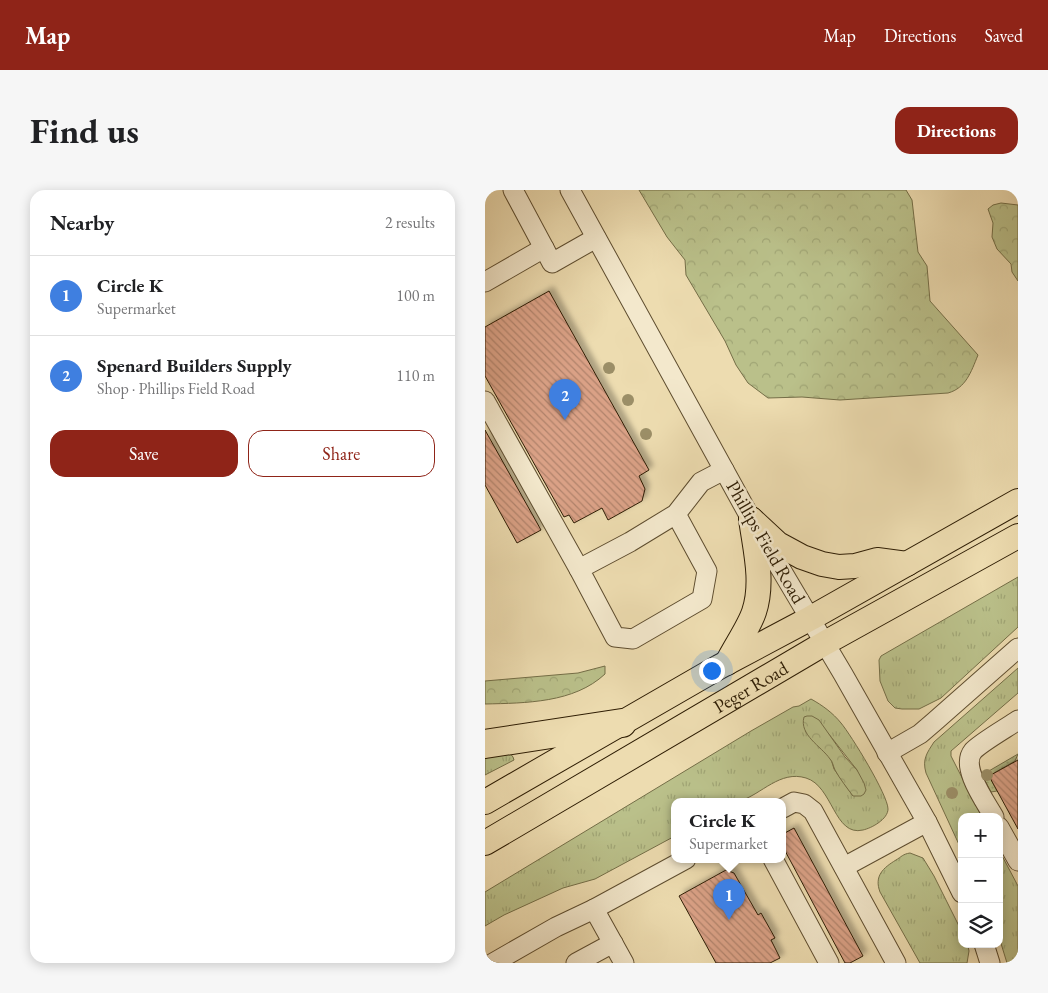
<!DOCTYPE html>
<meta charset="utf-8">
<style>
body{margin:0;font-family:"EB Garamond",serif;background:#f6f6f6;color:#202124}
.controls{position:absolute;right:15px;bottom:15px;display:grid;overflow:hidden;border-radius:10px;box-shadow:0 2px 12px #0003}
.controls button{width:45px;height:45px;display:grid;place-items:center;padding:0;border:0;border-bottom:1px solid #e0e0e0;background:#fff;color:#202124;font:25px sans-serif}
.you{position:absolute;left:226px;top:480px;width:18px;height:18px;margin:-12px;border:4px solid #fff;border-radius:50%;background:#1a73e8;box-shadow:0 0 0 8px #1a73e833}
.badge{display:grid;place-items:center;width:32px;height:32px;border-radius:50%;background:#8f2418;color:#fff;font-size:16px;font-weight:700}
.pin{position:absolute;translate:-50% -41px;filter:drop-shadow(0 1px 2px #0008)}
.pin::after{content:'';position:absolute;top:26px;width:18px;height:15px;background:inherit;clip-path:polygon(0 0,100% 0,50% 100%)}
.popup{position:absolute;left:186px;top:608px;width:115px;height:65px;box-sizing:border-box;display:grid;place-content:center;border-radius:10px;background:#fff;filter:drop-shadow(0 1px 4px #0005);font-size:16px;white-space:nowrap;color:#757577}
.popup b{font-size:19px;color:#202124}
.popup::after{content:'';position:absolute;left:50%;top:100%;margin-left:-10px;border:10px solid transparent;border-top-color:#fff}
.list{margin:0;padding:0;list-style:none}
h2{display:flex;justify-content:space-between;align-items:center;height:65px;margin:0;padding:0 20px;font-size:21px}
h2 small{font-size:16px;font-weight:400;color:#757577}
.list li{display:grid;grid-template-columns:32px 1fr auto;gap:15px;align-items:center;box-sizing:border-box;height:80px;padding:0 20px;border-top:1px solid #e0e0e0}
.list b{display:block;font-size:19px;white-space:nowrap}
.list p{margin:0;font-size:16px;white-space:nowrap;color:#757577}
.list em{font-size:16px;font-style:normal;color:#757577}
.actions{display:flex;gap:10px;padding:15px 20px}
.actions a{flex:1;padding:11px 0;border:1px solid #8f2418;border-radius:15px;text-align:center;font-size:18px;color:#8f2418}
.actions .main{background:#8f2418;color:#fff}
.icon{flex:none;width:28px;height:28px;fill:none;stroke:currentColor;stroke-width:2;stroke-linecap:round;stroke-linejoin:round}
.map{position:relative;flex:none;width:533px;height:773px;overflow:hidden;border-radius:15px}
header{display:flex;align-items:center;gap:30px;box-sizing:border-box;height:70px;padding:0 25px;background:#8f2418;color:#fff}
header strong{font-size:24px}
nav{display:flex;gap:28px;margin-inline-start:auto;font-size:18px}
.intro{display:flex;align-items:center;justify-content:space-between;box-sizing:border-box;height:120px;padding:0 30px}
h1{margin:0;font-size:35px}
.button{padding:12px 22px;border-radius:15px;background:#8f2418;color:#fff;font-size:18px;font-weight:700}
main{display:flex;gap:30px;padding:0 30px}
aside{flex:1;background:#fff;border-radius:15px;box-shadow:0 2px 12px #0003}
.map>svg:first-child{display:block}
.grass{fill:url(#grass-tufts);stroke:#746e47;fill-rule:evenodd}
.forest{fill:url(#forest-crowns);stroke:#746e47}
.park{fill:url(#park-dots);stroke:#746e47}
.building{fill:url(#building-back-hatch);stroke:#2e1d04;filter:url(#shadow)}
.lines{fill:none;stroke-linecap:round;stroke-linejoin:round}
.minor-casing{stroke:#5e4d2f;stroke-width:21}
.major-casing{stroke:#2e1d04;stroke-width:26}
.highway-casing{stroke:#2e1d04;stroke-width:30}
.minor{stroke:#f3e8cc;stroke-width:19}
.major{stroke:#eddcb0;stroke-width:24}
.highway{stroke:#eddcb0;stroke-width:28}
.tree{fill:#9b8e67}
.labels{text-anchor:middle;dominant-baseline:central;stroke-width:5;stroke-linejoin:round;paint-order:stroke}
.street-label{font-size:19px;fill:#2e1d04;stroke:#f3e8cc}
</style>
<header>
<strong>Map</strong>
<nav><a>Map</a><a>Directions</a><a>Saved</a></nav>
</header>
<div class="intro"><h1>Find us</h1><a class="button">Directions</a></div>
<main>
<aside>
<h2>Nearby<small>2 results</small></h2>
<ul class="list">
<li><span class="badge" style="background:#3f7fe0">1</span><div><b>Circle K</b><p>Supermarket</p></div><em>100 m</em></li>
<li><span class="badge" style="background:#3f7fe0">2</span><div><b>Spenard Builders Supply</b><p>Shop · Phillips Field Road</p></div><em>110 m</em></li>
</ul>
<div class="actions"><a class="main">Save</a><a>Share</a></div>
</aside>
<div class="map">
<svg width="533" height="773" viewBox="0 0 533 773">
<defs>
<pattern id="grass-tufts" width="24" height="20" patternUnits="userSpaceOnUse" patternTransform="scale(1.25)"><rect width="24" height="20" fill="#bac08a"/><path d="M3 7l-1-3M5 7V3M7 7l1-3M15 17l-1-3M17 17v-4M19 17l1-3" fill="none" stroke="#a0a575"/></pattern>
<pattern id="forest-crowns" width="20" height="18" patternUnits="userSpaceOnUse" patternTransform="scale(1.25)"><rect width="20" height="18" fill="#bac08a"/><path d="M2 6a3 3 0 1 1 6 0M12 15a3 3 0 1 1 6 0" fill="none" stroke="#a0a575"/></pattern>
<pattern id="park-dots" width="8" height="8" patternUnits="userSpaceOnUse" patternTransform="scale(1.25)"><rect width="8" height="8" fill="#bac08a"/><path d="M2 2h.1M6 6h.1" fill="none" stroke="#a0a575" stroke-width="1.8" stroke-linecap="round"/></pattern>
<pattern id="building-back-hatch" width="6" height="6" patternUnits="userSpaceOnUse" patternTransform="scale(1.25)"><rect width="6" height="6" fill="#daa186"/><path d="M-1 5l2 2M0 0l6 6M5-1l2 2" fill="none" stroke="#b1836b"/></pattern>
<filter id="shadow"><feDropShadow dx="4.5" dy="-4.5" stdDeviation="2.5" flood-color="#0004"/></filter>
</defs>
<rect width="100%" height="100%" fill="#eddcb0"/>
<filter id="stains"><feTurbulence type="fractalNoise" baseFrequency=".004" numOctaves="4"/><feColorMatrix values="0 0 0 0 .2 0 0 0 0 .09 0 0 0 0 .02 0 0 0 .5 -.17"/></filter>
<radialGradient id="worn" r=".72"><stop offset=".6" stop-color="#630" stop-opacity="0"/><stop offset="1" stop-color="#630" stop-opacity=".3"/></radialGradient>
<!-- grass -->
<g class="grass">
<path d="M533 387V437L456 508 434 519H417L410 518 403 511 395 491 394 470 396 466Z"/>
<path d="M533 478V503L466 561V566L497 627H477V661L441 583C437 569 442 563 449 552Z"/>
<path d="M326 509C337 515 348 523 356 533 366 545 403 605 403 619 403 629 387 638 378 640 349 647 348 596 321 588 295 580 277 604 255 611 249 613 242 611 236 611 221 611 205 611 190 611V646L110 689 78 698 19 725 0 736V702L266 541 308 517 314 516ZM320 541 343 543 372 580 368 606 349 579 346 569Z"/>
<path d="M24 562 28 567 29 570 0 585V564Z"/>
<path d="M514 660 533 696V773H522L514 747Z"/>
<path d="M425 663 438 668 449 686 477 742V754L483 756 484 761 482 773H435L395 702C389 686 398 678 411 670 416 667 418 664 425 663Z"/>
</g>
<!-- forest -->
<g class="forest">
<path d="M154 0H421L427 10 433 62 442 76 445 111 493 165C486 182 481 198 463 203L355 210 317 207 283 208 263 193 251 175 240 151 201 85 200 70 182 47Z"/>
<path d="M516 13 533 15V91L527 82 526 74 512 59 507 47 508 33 503 19 508 15Z"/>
<path d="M120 476V484C89 513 41 513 0 514V491L93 483Z"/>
<path d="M322 526H327L334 530 360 567 372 580 379 593 381 600 379 604 376 606H368C362 598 355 589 350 580 348 576 348 572 345 569 336 556 314 545 319 527Z"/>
</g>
<!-- park -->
<path class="park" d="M533 564 530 571 504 586 512 601 506 602 497 585Z"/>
<!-- building -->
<g class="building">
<path d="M64 101 164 280 154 286 160 299 157 311 123 330 117 318 89 333 84 325 79 327 0 186V137Z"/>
<path d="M0 240 56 340 32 353 0 295Z"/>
<path d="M533 570V639L504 586Z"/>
<path d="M309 638 378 766 365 773H360L298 657V644Z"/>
<path d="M241 680 249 683 273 725 276 723 290 748 286 750 295 768 285 773H231L194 706Z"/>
</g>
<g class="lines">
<!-- minor casing -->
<g class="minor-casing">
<g id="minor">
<path d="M28 0 67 73 111 48"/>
<path d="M85 0 266 329 358 484 442 632 477 703"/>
<path d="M0 92 59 58"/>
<path d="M0 211 94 379"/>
<path d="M191 324 145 352 94 379 130 447 148 449 217 409 222 381 191 324 216 292 239 280"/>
<path d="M402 563 435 544 449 532 533 458"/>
<path d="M298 618 309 612 319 614 328 621 411 773"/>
<path d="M509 627C500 611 475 577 488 561 495 553 523 537 533 530"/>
<path d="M514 637 533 671"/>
<path d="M288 669 344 773"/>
<path d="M359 677 442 632"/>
<path d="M499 754 505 773"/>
<path d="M8 773 71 737 109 719"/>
<path d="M91 773 128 753"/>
<path d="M139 773 109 719 201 669"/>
</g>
</g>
<!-- major casing -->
<g class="major-casing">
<g id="major">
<path d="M266 329 293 354 317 367 337 374 354 377 370 376 392 370 422 374"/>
<path d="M242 473C250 457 264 437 269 422 279 392 270 359 266 329"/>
<path d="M0 612 234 477 326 428 533 311"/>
<path id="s1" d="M0 653 340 453 533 346"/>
</g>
</g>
<!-- highway casing -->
<g class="highway-casing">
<path id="highway" d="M0 554 137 533"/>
</g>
<!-- minor -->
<use href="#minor" class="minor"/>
<!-- major -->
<use href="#major" class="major"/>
<!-- highway -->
<use href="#highway" class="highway"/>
</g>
<!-- trees -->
<g class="tree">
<circle cx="124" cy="178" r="6"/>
<circle cx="143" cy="210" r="6"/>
<circle cx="161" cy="244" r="6"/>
<circle cx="502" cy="585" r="6"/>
<circle cx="467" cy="603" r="6"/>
</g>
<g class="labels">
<!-- street labels -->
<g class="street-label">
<text transform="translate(281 352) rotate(60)">Phillips Field Road</text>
<text stroke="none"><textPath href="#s1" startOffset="308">Peger Road</textPath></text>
</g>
</g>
<rect width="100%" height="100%" filter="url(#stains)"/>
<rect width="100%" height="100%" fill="url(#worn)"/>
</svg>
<div class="controls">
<button>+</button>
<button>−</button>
<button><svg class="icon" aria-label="layers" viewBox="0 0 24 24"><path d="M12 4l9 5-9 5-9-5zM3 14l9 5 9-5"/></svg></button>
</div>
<div class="you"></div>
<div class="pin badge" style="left:244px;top:730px;background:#3f7fe0">1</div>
<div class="popup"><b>Circle K</b>Supermarket</div>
<div class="pin badge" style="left:80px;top:230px;background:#3f7fe0">2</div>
</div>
</main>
